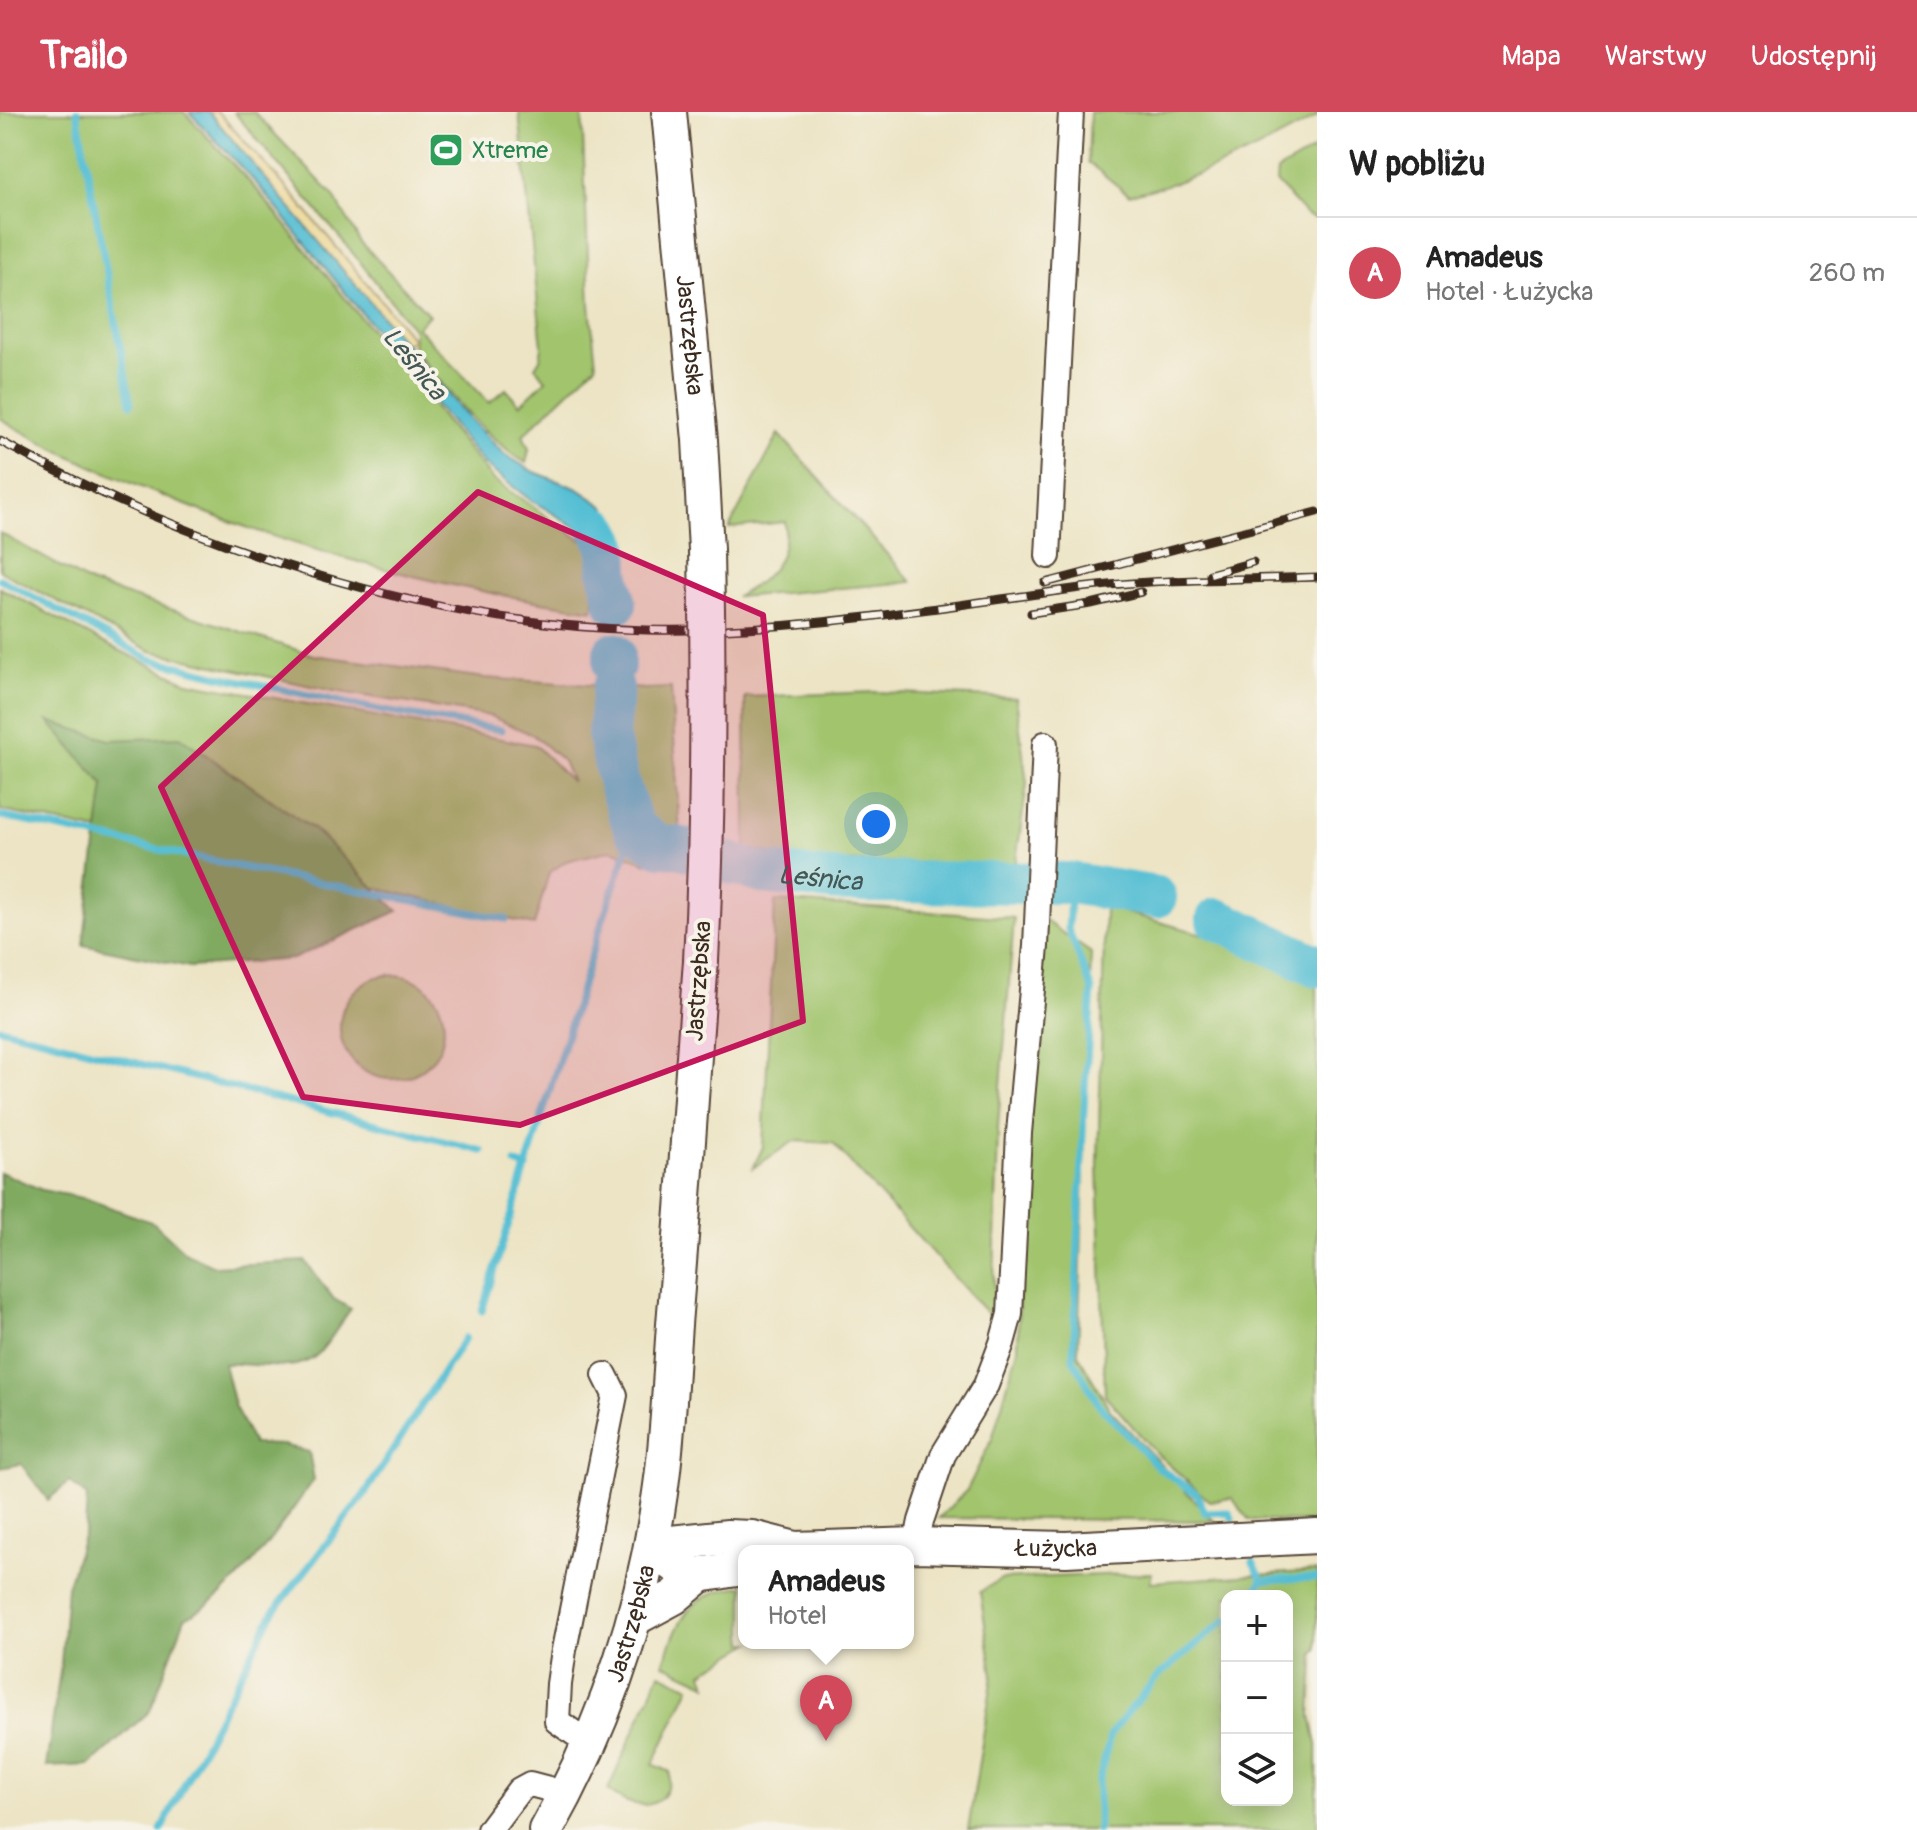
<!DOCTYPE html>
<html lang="pl">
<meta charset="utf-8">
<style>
body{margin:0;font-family:Pangolin,sans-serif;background:#f2f2f2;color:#222}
.controls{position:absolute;right:24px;bottom:24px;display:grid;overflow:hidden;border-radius:16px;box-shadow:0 4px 20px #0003}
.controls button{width:72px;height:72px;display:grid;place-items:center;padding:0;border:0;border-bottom:2px solid #e0e0e0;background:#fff;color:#222;font:40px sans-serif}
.you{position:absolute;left:876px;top:712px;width:28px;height:28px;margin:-20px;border:6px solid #fff;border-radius:50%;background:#1a73e8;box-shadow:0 0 0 12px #1a73e833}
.badge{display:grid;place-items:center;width:52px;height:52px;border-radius:50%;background:#d1495b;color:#fff;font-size:26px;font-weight:700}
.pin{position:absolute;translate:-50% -66px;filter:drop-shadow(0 2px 4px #0008)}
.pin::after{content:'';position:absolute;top:42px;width:28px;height:24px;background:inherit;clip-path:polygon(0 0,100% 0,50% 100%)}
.popup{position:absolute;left:738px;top:1433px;width:176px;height:104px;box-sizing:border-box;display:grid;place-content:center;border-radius:16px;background:#fff;filter:drop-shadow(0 2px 6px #0005);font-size:26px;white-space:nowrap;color:#767676}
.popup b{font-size:30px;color:#222}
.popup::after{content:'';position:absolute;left:50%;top:100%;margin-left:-16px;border:16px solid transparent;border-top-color:#fff}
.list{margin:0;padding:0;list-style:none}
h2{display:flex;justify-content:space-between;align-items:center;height:104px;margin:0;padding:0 32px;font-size:34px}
h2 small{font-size:26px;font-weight:400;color:#767676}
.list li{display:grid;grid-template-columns:52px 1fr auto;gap:24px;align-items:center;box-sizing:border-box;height:112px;padding:0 32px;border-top:2px solid #e0e0e0}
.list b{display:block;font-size:30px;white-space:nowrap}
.list p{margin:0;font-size:26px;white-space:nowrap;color:#767676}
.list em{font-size:26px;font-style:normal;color:#767676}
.icon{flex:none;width:44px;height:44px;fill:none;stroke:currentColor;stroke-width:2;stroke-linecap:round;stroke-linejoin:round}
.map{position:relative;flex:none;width:1317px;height:1718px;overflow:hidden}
header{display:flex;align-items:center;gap:48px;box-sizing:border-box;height:112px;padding:0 40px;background:#d1495b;color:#fff}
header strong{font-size:38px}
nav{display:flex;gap:44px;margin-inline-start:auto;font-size:28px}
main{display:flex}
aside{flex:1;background:#fff}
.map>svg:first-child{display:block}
.green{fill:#a1c46d;stroke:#6e7746;stroke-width:2;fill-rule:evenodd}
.forest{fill:#80aa60;stroke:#5e6a3f;stroke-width:2}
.sand{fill:#eeda9e;stroke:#94825e;stroke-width:2}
.water{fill:#57bfd4;stroke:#497479;stroke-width:2}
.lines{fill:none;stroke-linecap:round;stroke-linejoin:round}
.stream{stroke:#57bfd4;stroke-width:7}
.river{stroke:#57bfd4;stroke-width:42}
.street-casing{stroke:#564637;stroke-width:28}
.secondary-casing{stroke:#564637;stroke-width:38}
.street{stroke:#fff;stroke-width:24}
.secondary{stroke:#fff;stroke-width:34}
.rail-casing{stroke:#3b2a1e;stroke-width:9}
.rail{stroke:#f7f3e8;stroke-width:6;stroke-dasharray:18;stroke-linecap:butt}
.secondary-bridge-casing{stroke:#564637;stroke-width:38;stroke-linecap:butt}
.secondary-bridge{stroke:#fff;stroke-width:34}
.marked{fill:#c2185b;fill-opacity:0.2;stroke:#c2185b;stroke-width:6;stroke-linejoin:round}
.labels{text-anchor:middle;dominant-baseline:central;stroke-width:8;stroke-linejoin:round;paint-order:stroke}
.leisure-label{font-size:24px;fill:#27864d;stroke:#f7f3e8;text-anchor:start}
.street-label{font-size:24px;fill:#3b2a1e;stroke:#f7f3e8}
.water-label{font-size:26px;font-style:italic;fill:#435755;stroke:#f7f3e8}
</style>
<header>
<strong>Trailo</strong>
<nav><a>Mapa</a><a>Warstwy</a><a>Udostępnij</a></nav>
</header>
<main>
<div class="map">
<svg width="1317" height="1718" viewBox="0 0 1317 1718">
<rect width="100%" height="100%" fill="#f7f3e8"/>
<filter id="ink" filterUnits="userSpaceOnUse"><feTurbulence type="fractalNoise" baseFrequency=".0125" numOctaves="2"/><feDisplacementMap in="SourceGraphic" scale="16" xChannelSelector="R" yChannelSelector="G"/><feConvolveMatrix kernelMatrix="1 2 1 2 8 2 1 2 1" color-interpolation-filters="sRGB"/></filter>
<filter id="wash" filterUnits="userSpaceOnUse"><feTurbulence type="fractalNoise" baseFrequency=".006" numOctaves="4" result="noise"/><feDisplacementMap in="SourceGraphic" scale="32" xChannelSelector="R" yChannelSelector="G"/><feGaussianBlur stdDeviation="1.8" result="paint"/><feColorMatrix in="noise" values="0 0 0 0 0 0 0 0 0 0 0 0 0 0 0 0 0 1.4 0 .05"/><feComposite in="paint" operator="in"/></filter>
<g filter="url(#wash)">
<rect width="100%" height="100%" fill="#ece4c4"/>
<!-- green -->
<g class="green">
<path d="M0 0H184L257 78 493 368 589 433 596 468 593 498C441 477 295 438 153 380 102 359 47 336 0 306Z"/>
<path d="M234 0H254L333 83 360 129 429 203 417 215 489 291 506 277 520 293 546 268 535 255 540 247 542 235 519 0H582L590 193 596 253 523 323 529 337 526 351C480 322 448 278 413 237L414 218 343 129Z"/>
<path d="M1090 0H1317V5C1258 38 1195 69 1129 83L1088 50Z"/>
<path d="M1317 36V107L1306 103 1276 70 1277 59Z"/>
<path d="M779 322 912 470 736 485C769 465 787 452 785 410L729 416Z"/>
<path d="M0 421 92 472 313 543 485 566 646 577 671 576 680 722 647 751 612 738 566 749 549 761 534 813 376 776 306 732 104 720 0 698V476L110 534 187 570 535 633 572 670 563 649 533 623 490 604 334 579 151 539 0 459Z"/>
<path d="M876 580 1016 586 1027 672 1015 756 950 751 805 749 746 736 745 585Z"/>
<path d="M775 789 1014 806 998 1014 993 1208 833 1031 794 1029 753 1056 763 1035Z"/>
<path d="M1105 795 1228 829 1317 872V1410L1249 1408 1232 1386 1209 1389 1156 1341 1105 1283 1098 1052Z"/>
<path d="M1044 808 1091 841 1078 1242 1110 1298 1214 1409 939 1406 967 1378 992 1327 1018 1237 1020 1119Z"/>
<circle cx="392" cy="915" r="52"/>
<path d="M1317 1459V1538L1314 1540 1311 1604 1317 1633V1718H968L993 1563 980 1480 1001 1467 1152 1461 1150 1470ZM1227 1484H1287V1688H1227Z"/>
<path d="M744 1474V1531H751L702 1561 708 1573 663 1552C681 1505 688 1480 744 1474Z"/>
<path d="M660 1561 690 1575 653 1652 670 1660C669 1701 633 1700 608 1678Z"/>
</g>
<!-- forest -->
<g class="forest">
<path d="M48 609 110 628 180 625 316 719 398 799 293 847 190 855 83 833 104 673Z"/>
<path d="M0 1060 42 1078 87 1087 154 1111 186 1141 214 1154 305 1149 334 1187 351 1197C340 1211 330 1230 317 1243 296 1263 251 1250 224 1252L234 1293 253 1332 283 1333 309 1340 314 1368C278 1416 241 1479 185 1506L150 1599 90 1653 46 1655 61 1552 67 1475 85 1418 87 1384 69 1370 48 1388 21 1352 0 1356Z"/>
</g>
<!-- sand -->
<path class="sand" d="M208 0H218L293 83 414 228 404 232Z"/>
<!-- water -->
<path class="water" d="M189 0H209L469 307 504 342 532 359 578 377 605 395 628 453 629 475 600 465 596 427 529 387 485 353 258 73Z"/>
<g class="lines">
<!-- stream -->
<g class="stream">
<path d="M77 0 131 292"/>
<path d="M0 467 150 547 218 564 384 599 501 618"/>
<path d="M0 704 270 761 506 807"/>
<path d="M1071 771 1068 817 1092 878 1085 975 1073 1247 1099 1293 1160 1357 1197 1382 1205 1401 1229 1400 1232 1406"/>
<path d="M0 916 482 1039"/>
<path d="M515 1051 527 1056"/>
<path d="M482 1199 597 825 634 716"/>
<path d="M1262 1468 1317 1466"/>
<path d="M1252 1484 1262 1468 1253 1450"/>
<path d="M1287 1518 1290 1522"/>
<path d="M161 1718 272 1502 364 1383 465 1226"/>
<path d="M1098 1718V1672L1111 1621 1158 1564 1227 1507"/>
</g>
<!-- river -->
<g class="river">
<path d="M599 416 608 433 609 460 616 492"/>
<path d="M614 554V541"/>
<path id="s1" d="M613 576 608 622 619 673 634 716 660 734 678 735 762 761 850 770 1071 771 1156 785"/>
<path d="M1217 807 1317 854"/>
</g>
</g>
</g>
<g filter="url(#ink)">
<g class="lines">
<!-- street casing -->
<g class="street-casing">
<g id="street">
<path d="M1048 444 1071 0"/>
<path d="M916 1433 921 1409 943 1343 986 1273 1002 1231 1010 1202 1019 1021 1036 834 1045 632"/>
<path d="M592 1627 574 1621 557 1609 559 1572 564 1538 615 1283 605 1263"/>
<path d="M489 1718 519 1678 530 1672 549 1677 565 1685"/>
</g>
</g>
<!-- secondary casing -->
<g class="secondary-casing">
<g id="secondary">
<path id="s2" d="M669 0 700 328 706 438"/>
<path id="s3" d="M652 1433 728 1425 752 1426 795 1437 916 1433 1066 1437 1317 1424"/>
<path d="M652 1433C693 1472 691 1463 744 1456"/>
<path d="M635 1506 674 1485 699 1464"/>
<path id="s4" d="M546 1718C605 1614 643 1500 660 1381 669 1321 670 1260 675 1200 685 1083 692 966 701 849"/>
</g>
</g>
<!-- street -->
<use href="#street" class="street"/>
<!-- secondary -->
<use href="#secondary" class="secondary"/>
<!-- rail casing -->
<g class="rail-casing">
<g id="rail">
<path d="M0 329C190 435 428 514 647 518 788 521 927 497 1066 478 1148 466 1234 468 1317 465"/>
<path d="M1210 462 1253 450"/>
<path d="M1045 471 1317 400"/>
<path d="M1031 501 1091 492 1141 480"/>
</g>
</g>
<!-- rail -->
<use href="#rail" class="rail"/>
<!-- secondary-bridge casing -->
<g class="secondary-bridge-casing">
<path id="secondary-bridge" d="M701 849C708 711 709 576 706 438"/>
</g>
<!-- secondary-bridge -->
<use href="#secondary-bridge" class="secondary-bridge"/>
</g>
</g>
<!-- marked area -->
<path class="marked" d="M478 380 763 503 803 909 520 1013 303 985 161 675Z"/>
<!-- icons -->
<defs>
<g id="stadium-square" transform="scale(1.8)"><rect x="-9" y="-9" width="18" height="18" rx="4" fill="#2e9e5b" stroke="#f7f3e8"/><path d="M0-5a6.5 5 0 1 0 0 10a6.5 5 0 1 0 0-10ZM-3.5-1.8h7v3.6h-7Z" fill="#fff"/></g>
</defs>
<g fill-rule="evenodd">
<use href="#stadium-square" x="446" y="38"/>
</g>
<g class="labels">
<!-- leisure labels -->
<g class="leisure-label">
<text x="472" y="38">Xtreme</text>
</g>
<!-- street labels -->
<g class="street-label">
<text stroke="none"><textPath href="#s2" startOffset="224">Jastrzębska</textPath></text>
<text transform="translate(699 869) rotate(-86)">Jastrzębska</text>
<text stroke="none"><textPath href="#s3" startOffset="406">Łużycka</textPath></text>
<text stroke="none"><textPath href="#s4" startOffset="224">Jastrzębska</textPath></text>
</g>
<!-- water labels -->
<g class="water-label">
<text transform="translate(414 252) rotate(51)">Leśnica</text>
<text stroke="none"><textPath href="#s1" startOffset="340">Leśnica</textPath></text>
</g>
</g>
</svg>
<div class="controls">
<button>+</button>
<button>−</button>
<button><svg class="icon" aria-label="layers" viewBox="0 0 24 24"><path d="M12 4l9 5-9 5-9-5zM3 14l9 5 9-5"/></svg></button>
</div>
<div class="you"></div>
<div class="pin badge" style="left:826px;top:1629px">A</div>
<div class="popup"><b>Amadeus</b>Hotel</div>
</div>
<aside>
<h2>W pobliżu<small></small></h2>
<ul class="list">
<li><span class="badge">A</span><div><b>Amadeus</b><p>Hotel · Łużycka</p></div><em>260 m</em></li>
</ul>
</aside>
</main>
